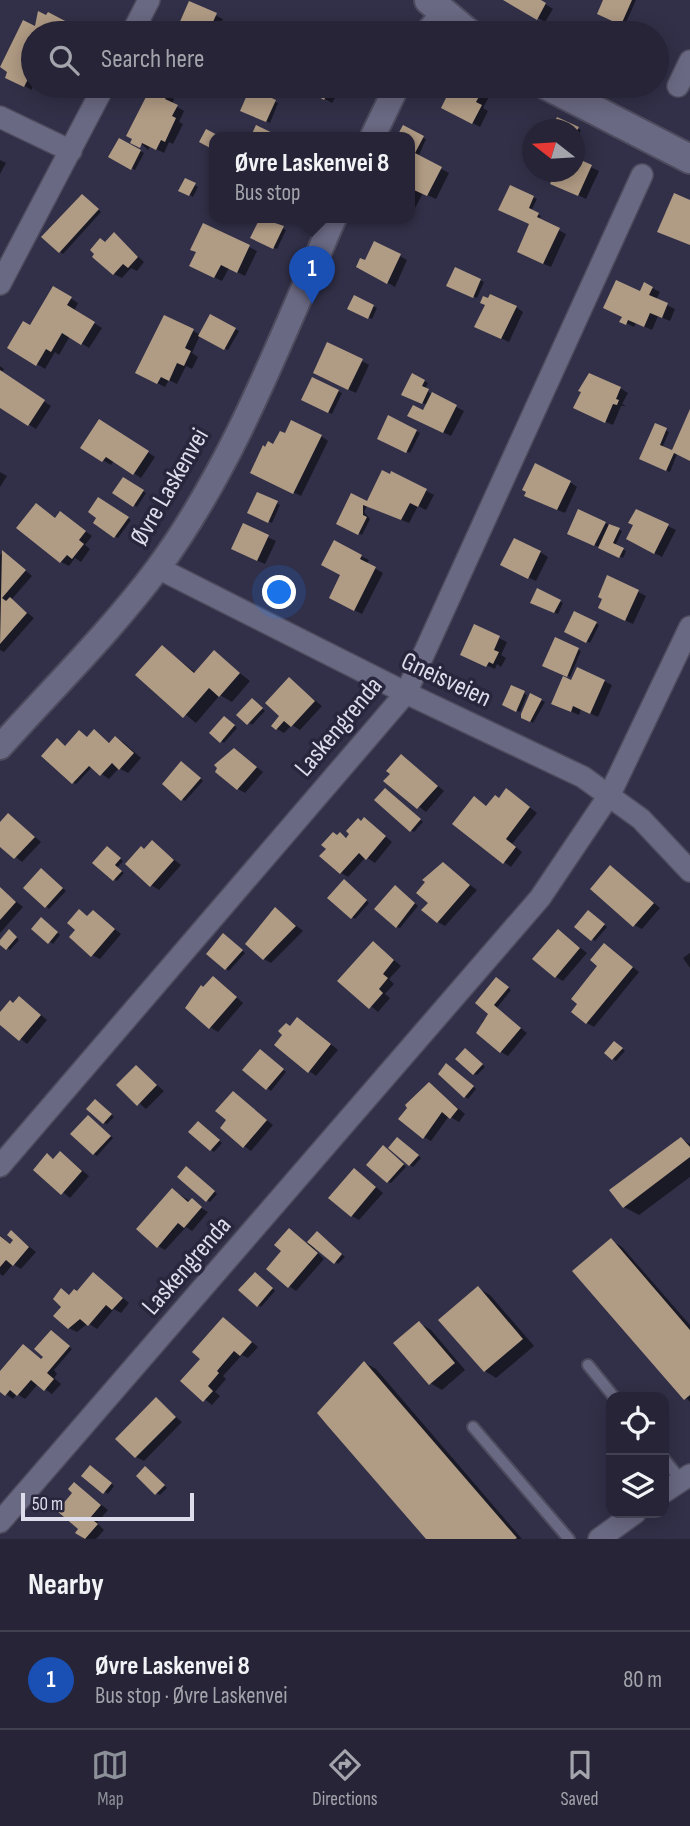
<!DOCTYPE html>
<meta charset="utf-8">
<style>
body{margin:0;font-family:"Sofia Sans Condensed",sans-serif;background:#323042;color:#f1f3f6}
.controls{position:absolute;right:21px;bottom:21px;display:grid;overflow:hidden;border-radius:14px;box-shadow:0 4px 18px #0003}
.controls button{width:63px;height:63px;display:grid;place-items:center;padding:0;border:0;border-bottom:2px solid #424151;background:#262436;color:#f1f3f6;font:35px sans-serif}
.compass{position:absolute;left:522px;top:119px;width:63px;height:63px;border-radius:50%;background:#262436;box-shadow:0 4px 18px #0003;rotate:287deg}
.scale{position:absolute;left:21px;bottom:18px;width:173px;box-sizing:border-box;padding-left:7px;border:4px solid #dddceb;border-top:0;font-size:19px;line-height:24px;white-space:nowrap;color:#dddceb;-webkit-text-stroke:5px #28263d;paint-order:stroke}
.you{position:absolute;left:280px;top:593px;width:24px;height:24px;margin:-18px;border:5px solid #fff;border-radius:50%;background:#1a73e8;box-shadow:0 0 0 10px #1a73e833}
.badge{display:grid;place-items:center;width:46px;height:46px;border-radius:50%;background:#8c9099;color:#fff;font-size:23px;font-weight:700}
.pin{position:absolute;translate:-50% -58px;filter:drop-shadow(0 2px 4px #0008)}
.pin::after{content:'';position:absolute;top:37px;width:24px;height:21px;background:inherit;clip-path:polygon(0 0,100% 0,50% 100%)}
.popup{position:absolute;left:209px;top:132px;width:206px;height:91px;box-sizing:border-box;display:grid;place-content:center;border-radius:14px;background:#262436;filter:drop-shadow(0 2px 5px #0005);font-size:23px;white-space:nowrap;color:#a4a4ad}
.popup b{font-size:26px;color:#f1f3f6}
.popup::after{content:'';position:absolute;left:50%;top:100%;margin-left:-14px;border:14px solid transparent;border-top-color:#262436}
.list{margin:0;padding:0;list-style:none}
h2{display:flex;justify-content:space-between;align-items:center;height:91px;margin:0;padding:0 28px;font-size:30px}
h2 small{font-size:23px;font-weight:400;color:#a4a4ad}
.list li{display:grid;grid-template-columns:46px 1fr auto;gap:21px;align-items:center;box-sizing:border-box;height:98px;padding:0 28px;border-top:2px solid #424151}
.list b{display:block;font-size:26px;white-space:nowrap}
.list p{margin:0;font-size:23px;white-space:nowrap;color:#a4a4ad}
.list em{font-size:23px;font-style:normal;color:#a4a4ad}
.icon{flex:none;width:38px;height:38px;fill:none;stroke:currentColor;stroke-width:2;stroke-linecap:round;stroke-linejoin:round}
.map{position:relative;flex:none;width:690px;height:1539px;overflow:hidden}
.search{position:absolute;background:#262436;box-shadow:0 4px 18px #0003;left:21px;right:21px;top:21px;height:77px;display:flex;align-items:center;gap:18px;box-sizing:border-box;padding:0 24px;border-radius:38px;color:#a4a4ad;font-size:26px}
.sheet{height:189px;background:#262436}
nav{display:flex;justify-content:space-around;align-items:center;box-sizing:border-box;height:98px;border-top:2px solid #424151;background:#262436;font-size:19px;color:#a4a4ad}
nav a{display:grid;justify-items:center;gap:4px}
nav .on{color:#8c9099}
.map>svg:first-child{display:block}
.shadow{fill:#0007}
.building{fill:#b09b84}
.lines{fill:none;stroke-linecap:round;stroke-linejoin:round}
.service-casing{stroke:#4d4b5e;stroke-width:14}
.minor-casing{stroke:#4d4b5e;stroke-width:24}
.tertiary-casing{stroke:#4d4b5e;stroke-width:28}
.secondary-casing{stroke:#4d4b5e;stroke-width:32}
.path{stroke:#88879a;stroke-width:4.5;stroke-dasharray:3.5 5;stroke-linecap:butt}
.service{stroke:#6a6983;stroke-width:10}
.minor{stroke:#6a6983;stroke-width:21}
.tertiary{stroke:#6a6983;stroke-width:24}
.secondary{stroke:#6a6983;stroke-width:28}
.labels{text-anchor:middle;dominant-baseline:central;stroke-width:7;stroke-linejoin:round;paint-order:stroke}
.street-label{font-size:26px;fill:#dddceb;stroke:#28263d}
</style>
<div class="map">
<svg width="690" height="1539" viewBox="0 0 690 1539">
<rect width="100%" height="100%" fill="#323048"/>
<!-- shadow -->
<g class="shadow">
<path d="M506 0H539L553 9 545 22Z"/>
<path d="M605 0H636L625 25 599 13Z"/>
<path d="M190 3 223 19 217 33H177Z"/>
<path d="M48 15 71 26 67 33 53 27 46 33H33L32 90 15 81 9 72 2 68Z"/>
<path d="M623 28 633 33H620Z"/>
<path d="M303 86H342L332 103Z"/>
<path d="M454 86H487L492 91 483 108 488 111 480 127 443 107Z"/>
<path d="M167 95 174 99 172 104 184 111 179 122 183 124 173 144 169 142 164 153 150 146 148 150 135 138 156 96Z"/>
<path d="M275 102 278 103 270 123 245 112Z"/>
<path d="M558 119 581 130 576 140 574 130Z"/>
<path d="M403 128 426 139 418 157 449 173 436 199 423 193 414 210 410 208V168L415 158 410 156V138Z"/>
<path d="M120 140 144 153 135 170 111 157Z"/>
<path d="M574 159 599 171 586 199 553 183 558 172H574Z"/>
<path d="M0 160 6 163 0 174Z"/>
<path d="M186 180 198 187 193 197 181 190Z"/>
<path d="M511 187 537 199 531 211 541 216 539 220 566 234 551 267 526 256 531 224Z"/>
<path d="M86 198 101 212 63 254 60 252Z"/>
<path d="M262 218 286 230 277 249 253 238Z"/>
<path d="M204 225 257 251 245 276 229 268 222 281 198 270V252Z"/>
<path d="M114 234 144 262 137 271 131 268 122 278 114 274 106 243Z"/>
<path d="M400 256 407 260 395 287 359 266Z"/>
<path d="M456 269 484 282 477 298 448 285Z"/>
<path d="M54 288 78 303 74 311 102 328 89 348 70 336 59 355 55 352 45 369 9 347 30 327Z"/>
<path d="M652 288 660 292 656 300 675 309 670 321 658 316 652 330 636 323 634 327 622 321 641 293Z"/>
<path d="M355 298 377 308 372 319 350 309Z"/>
<path d="M487 305 516 307 523 312 509 342 484 330Z"/>
<path d="M211 316 239 331 228 350 200 335 192 353 198 357 192 369 186 366 177 384 169 380 165 387 145 377 193 331 201 335Z"/>
<path d="M362 361 369 365 356 393 322 377Z"/>
<path d="M0 366 4 369 1 373 51 406 36 429 0 406Z"/>
<path d="M413 375 428 383 425 389 431 394 464 411 451 436 416 420 427 405 407 396Z"/>
<path d="M313 380 342 393 332 414 303 400Z"/>
<path d="M620 388 628 393 622 404 626 406H621L613 425 583 412Z"/>
<path d="M690 413V460L677 454 670 472 641 458 656 425 669 432 662 448 672 454Z"/>
<path d="M389 418 420 433 410 453 379 438Z"/>
<path d="M107 425 155 457 141 478 114 460 111 465 82 447Z"/>
<path d="M321 436 328 441 301 496 260 476 274 446Z"/>
<path d="M0 472 7 476 0 487Z"/>
<path d="M392 473 434 495 426 510 418 506 409 523 367 506 364 512 370 519 362 535 339 523 352 496 367 503Z"/>
<path d="M123 479 146 493 137 507 114 493Z"/>
<path d="M570 482 577 487 565 513 534 500 528 492Z"/>
<path d="M257 494 280 505 272 523 249 512Z"/>
<path d="M99 500 131 520 118 538 95 523Z"/>
<path d="M637 511 676 530 662 557 628 539 635 525Z"/>
<path d="M68 518 92 536 85 545 90 549 81 562 75 558 69 566 61 562 56 519Z"/>
<path d="M605 523 622 531 615 546 626 551 623 558 569 533Z"/>
<path d="M244 526 276 541 265 564 241 553Z"/>
<path d="M3 552 32 576 11 600 34 618 4 652 0 650V555Z"/>
<path d="M540 552 548 557 536 581 510 569Z"/>
<path d="M361 556 369 560 367 564 383 573 362 614 338 602Z"/>
<path d="M608 577 646 596 633 624 607 612 604 598Z"/>
<path d="M537 591 563 603 558 614 533 602Z"/>
<path d="M575 613 599 625 590 643 566 631Z"/>
<path d="M475 627 507 642 501 655 506 658 501 667 497 664 495 669 470 658Z"/>
<path d="M556 640 581 651 570 677 545 665Z"/>
<path d="M162 647 196 673 214 653 250 681 232 702 220 695 196 723 137 675Z"/>
<path d="M289 679 322 706 300 730 292 725 284 733 277 729Z"/>
<path d="M604 681 612 685 598 717 581 709 579 715 561 707 572 682Z"/>
<path d="M512 688 527 695 520 712 504 705Z"/>
<path d="M531 696 545 702 533 723 523 717Z"/>
<path d="M255 702 265 711 252 725 239 714Z"/>
<path d="M228 720 237 728 224 743 221 741Z"/>
<path d="M94 731 111 744 116 738 123 742 141 758 128 773 119 768 109 779 92 767 76 784 73 782 66 747 88 738Z"/>
<path d="M235 750 263 772 245 793 238 789Z"/>
<path d="M402 756 444 791 426 812 386 781Z"/>
<path d="M185 765 203 781 185 801 182 799Z"/>
<path d="M389 792 423 822 414 832 411 830Z"/>
<path d="M514 795 537 813 512 844 522 852 511 867 504 862 474 798 488 807Z"/>
<path d="M9 815 41 842 22 862 0 844V824Z"/>
<path d="M365 819 392 842 375 863 366 857 348 877 341 873 338 836 340 834 348 838Z"/>
<path d="M153 843 181 865 159 890 151 885 145 851Z"/>
<path d="M111 850 123 861 117 868 124 873 117 881 114 879Z"/>
<path d="M443 864 477 890 445 926 438 922 430 902Z"/>
<path d="M611 867 660 908 642 929 634 925Z"/>
<path d="M45 872 66 891 49 909 25 888Z"/>
<path d="M347 883 369 903 355 919 352 917Z"/>
<path d="M0 889 23 907 0 933Z"/>
<path d="M399 889 418 906 400 928 397 927Z"/>
<path d="M276 909 303 931 271 963 264 959Z"/>
<path d="M80 912 88 917 93 912 121 934 100 959 92 955 77 930Z"/>
<path d="M591 914 607 927 595 941 576 926Z"/>
<path d="M45 921 60 935 53 944 34 929Z"/>
<path d="M559 931 587 953 563 981 556 977Z"/>
<path d="M12 933 19 940 10 950 0 942Z"/>
<path d="M227 937 245 953 229 971 208 953Z"/>
<path d="M605 945 639 972 594 1027 587 1023Z"/>
<path d="M380 948 401 966 389 979 394 984 385 994 390 998 378 1012 340 981Z"/>
<path d="M690 953V968L683 958Z"/>
<path d="M499 981 511 990 496 1009 527 1033 508 1056 501 1052 482 1022 490 1013Z"/>
<path d="M221 983 243 1003 218 1032 210 1027 204 989Z"/>
<path d="M27 1003 47 1020 27 1044 0 1022V1014L14 1005Z"/>
<path d="M305 1023 338 1050 316 1076 309 1071 285 1035 291 1028Z"/>
<path d="M618 1045 625 1051 616 1061 613 1059Z"/>
<path d="M469 1052 485 1067 477 1075 474 1074Z"/>
<path d="M263 1053 286 1072 271 1091 244 1070Z"/>
<path d="M136 1067 164 1091 146 1109 118 1085Z"/>
<path d="M450 1067 476 1089 468 1099 455 1089Z"/>
<path d="M429 1084 465 1114 459 1122 449 1116 431 1141 424 1137Z"/>
<path d="M233 1093 273 1125 251 1151 244 1146 228 1120Z"/>
<path d="M99 1103 114 1117 107 1124 104 1123Z"/>
<path d="M92 1119 113 1138 97 1156 94 1154Z"/>
<path d="M202 1125 222 1143 214 1152 191 1132Z"/>
<path d="M681 1139 690 1144V1177L639 1215 624 1207Z"/>
<path d="M401 1141 421 1158 413 1167 410 1165Z"/>
<path d="M386 1149 406 1167 391 1183 388 1182Z"/>
<path d="M61 1153 89 1176 70 1198 35 1169 48 1156 55 1160Z"/>
<path d="M190 1170 217 1194 210 1202 207 1200Z"/>
<path d="M362 1175 383 1193 359 1220 352 1216Z"/>
<path d="M172 1190 208 1212 192 1231 186 1227 165 1250 158 1246Z"/>
<path d="M289 1230 308 1244 317 1234 345 1257 338 1264 316 1247 314 1249 324 1259 296 1291 289 1286 284 1251Z"/>
<path d="M11 1232 36 1252 21 1269 13 1264 3 1276 0 1274V1235L11 1245 15 1240Z"/>
<path d="M611 1240 622 1247 690 1325V1402L575 1271Z"/>
<path d="M94 1275 129 1303 121 1313 114 1309 97 1329 88 1323 77 1332 69 1328 62 1291 70 1296 78 1293Z"/>
<path d="M259 1276 275 1291 261 1307 258 1305Z"/>
<path d="M478 1288 490 1295 534 1346 496 1378 485 1371Z"/>
<path d="M224 1319 258 1347 248 1358 242 1355 223 1376 226 1379 215 1392 220 1396 212 1405 182 1381 202 1359Z"/>
<path d="M419 1323 431 1330 465 1370 442 1390 430 1383Z"/>
<path d="M54 1334 72 1349 54 1370 57 1374 54 1378 61 1384 52 1394 38 1384 25 1399 17 1394 13 1399 0 1390V1375L24 1347 42 1360Z"/>
<path d="M365 1363 376 1369 522 1539H428Z"/>
<path d="M156 1400 182 1422 144 1461 136 1457Z"/>
<path d="M94 1469 114 1486 108 1494 83 1475Z"/>
<path d="M149 1470 167 1488 160 1495 156 1493Z"/>
<path d="M75 1484 108 1510 97 1523 104 1530 96 1539H84L77 1533 80 1529Z"/>
</g>
<!-- building -->
<g class="building">
<path d="M503 0H541L546 3 537 20Z"/>
<path d="M603 0H632L621 25 597 14Z"/>
<path d="M189 1 217 13 208 33H175Z"/>
<path d="M38 11 46 15 48 12 69 23 63 33 49 27 44 30 50 33H33V69L24 87 5 78 7 72 0 67 23 20 35 26Z"/>
<path d="M300 86H332L324 100Z"/>
<path d="M452 86H485L476 102 482 105 472 124 441 108Z"/>
<path d="M158 88 168 94 165 99 178 105 172 116 176 118 165 142 161 140 156 150 142 143 140 148 130 143 132 139 126 136 149 91 155 94Z"/>
<path d="M250 88 276 100 266 122 240 111Z"/>
<path d="M557 117 579 127 574 136V130H551Z"/>
<path d="M256 125 283 138H250Z"/>
<path d="M403 125 424 136 415 153 442 167 427 196 414 190 410 198V166L413 159 410 157V138H396Z"/>
<path d="M206 129 223 138H214V150L199 142Z"/>
<path d="M119 138 141 150 131 170 108 157Z"/>
<path d="M574 157 592 165 578 196 550 184 556 172H574Z"/>
<path d="M185 178 196 183 189 196 178 191Z"/>
<path d="M510 185 534 196 529 208 539 213 537 217 560 228 543 264 517 252 529 224 498 210Z"/>
<path d="M674 193 690 200V245L657 232Z"/>
<path d="M82 194 99 209 59 253 41 237Z"/>
<path d="M260 218 284 226 273 249 250 238Z"/>
<path d="M203 223 250 245 237 273 221 265 214 278 189 266 196 252 190 250Z"/>
<path d="M114 232 138 257 128 268 123 264 113 275 92 257 94 254 90 250 100 238 105 242Z"/>
<path d="M374 241 401 254 387 284 356 267 360 258 365 260Z"/>
<path d="M455 267 481 279 473 298 446 286Z"/>
<path d="M616 280 640 291 644 282 653 287 649 295 668 303 662 318 650 313 644 327 628 320 626 325 619 322 622 317 603 308Z"/>
<path d="M53 286 72 297 67 305 95 322 81 345 62 333 51 352 46 349 36 366 7 348 23 321 30 325Z"/>
<path d="M490 294 517 306 501 339 474 327 485 305 480 303 483 296 488 298Z"/>
<path d="M354 295 374 305 368 319 347 309Z"/>
<path d="M210 314 236 328 224 350 198 336Z"/>
<path d="M164 315 194 329 185 348 191 351 184 366 177 363 169 381 161 377 157 384 135 373Z"/>
<path d="M327 342 363 359 348 390 313 373Z"/>
<path d="M0 370 45 400 28 426 0 408Z"/>
<path d="M412 373 425 380 422 386 429 389 422 404 401 395Z"/>
<path d="M589 373 621 387 616 399 619 400 617 405 613 404 605 423 573 408 581 392 578 391Z"/>
<path d="M312 377 339 390 328 413 301 400Z"/>
<path d="M432 392 457 405 443 433 407 416 413 405 423 410Z"/>
<path d="M690 409V461L674 453 666 471 639 459 655 423 667 428 660 445 672 450Z"/>
<path d="M388 415 417 430 406 453 377 439Z"/>
<path d="M99 419 149 451 133 475 106 457 102 462 80 448Z"/>
<path d="M291 420 322 435 293 494 250 473 263 445 265 447 268 441 273 444 280 431 285 433Z"/>
<path d="M535 463 571 481 557 510 524 496 526 492 522 490Z"/>
<path d="M382 470 390 474 391 471 427 489 418 507 410 503 401 520 363 505V515L367 517 358 535 336 524 351 493 367 501Z"/>
<path d="M123 477 144 490 133 507 112 493Z"/>
<path d="M257 492 278 501 268 523 247 513Z"/>
<path d="M98 497 129 517 114 538 93 523 96 518 88 512Z"/>
<path d="M36 503 55 518 60 511 86 531 79 540 84 544 72 559 67 555 60 563 16 528Z"/>
<path d="M578 509 606 522 594 546 567 534Z"/>
<path d="M636 509 669 524 654 554 626 539 633 525 628 523Z"/>
<path d="M243 523 269 535 257 561 231 549Z"/>
<path d="M609 524 620 528 613 543 624 548 619 558 598 548Z"/>
<path d="M514 538 541 551 528 579 500 565Z"/>
<path d="M334 540 362 555 360 559 376 567 354 611 329 598 340 575 321 565Z"/>
<path d="M2 550 26 570 2 598 6 601 10 597 27 613 0 644Z"/>
<path d="M607 575 639 590 625 621 598 608 602 599 598 597Z"/>
<path d="M537 588 561 600 554 613 530 603Z"/>
<path d="M574 611 597 622 586 643 564 632Z"/>
<path d="M474 624 500 636 494 650 499 652 493 664 489 662 486 667 460 655Z"/>
<path d="M555 637 579 648 567 677 542 666Z"/>
<path d="M162 645 194 673 214 650 240 673 219 697 209 688 183 718 135 675Z"/>
<path d="M577 667 605 680 590 714 573 706 571 712 551 704 563 676 571 680Z"/>
<path d="M289 677 315 701 291 727 284 721 276 730 271 726 279 716 265 703Z"/>
<path d="M511 685 525 691 516 712 502 705Z"/>
<path d="M530 693 542 699 530 722 521 718V714Z"/>
<path d="M252 698 263 708 247 725 236 715Z"/>
<path d="M224 716 235 725 220 743 209 733Z"/>
<path d="M94 729 109 743 115 736 134 753 119 770 112 763 100 776 89 766 72 784 41 756 57 738 65 746 79 730 87 737Z"/>
<path d="M234 748 257 767 237 790 215 772 217 768 214 765Z"/>
<path d="M401 754 438 786 417 809 383 781 390 774 386 771Z"/>
<path d="M181 761 201 778 181 801 162 784Z"/>
<path d="M385 788 421 819 410 832 374 800Z"/>
<path d="M506 788 530 807 506 839 516 847 503 864 452 824 474 796 486 806 495 795 499 798Z"/>
<path d="M8 813 35 837 14 859 0 847V822Z"/>
<path d="M364 817 386 836 366 860 359 853 340 874 319 856 326 849 321 845 333 832 337 835 340 832 346 838 349 834 346 831 358 818 361 821Z"/>
<path d="M152 840 174 860 150 887 125 864 141 846 144 849Z"/>
<path d="M107 846 121 858 115 865 122 871 113 881 92 863Z"/>
<path d="M443 862 470 885 437 923 421 910 428 903 416 893 425 882 422 880Z"/>
<path d="M610 865 654 903 633 927 590 889Z"/>
<path d="M41 868 63 888 45 908 23 888Z"/>
<path d="M344 879 367 900 351 919 327 898Z"/>
<path d="M395 885 415 903 396 928 374 909Z"/>
<path d="M0 887 16 902 0 920Z"/>
<path d="M275 907 296 926 263 960 245 944Z"/>
<path d="M79 909 87 916 93 910 115 929 91 957 69 937 75 930 67 923Z"/>
<path d="M588 910 605 924 591 941 574 927Z"/>
<path d="M41 917 58 932 48 944 31 929Z"/>
<path d="M9 929 17 937 6 950 0 945V940Z"/>
<path d="M558 929 580 948 555 978 532 959Z"/>
<path d="M223 933 243 950 225 970 206 954Z"/>
<path d="M373 941 394 960 383 974 388 978 379 989 383 993 369 1009 337 981Z"/>
<path d="M604 943 633 967 586 1024 571 1012 577 1004 571 999 597 966 590 960Z"/>
<path d="M213 976 237 997 209 1029 185 1008 201 985 203 987Z"/>
<path d="M496 977 509 987 494 1005 521 1028 500 1053 476 1033 488 1014 475 1003Z"/>
<path d="M19 996 41 1015 19 1041 0 1025V1012L10 1000 13 1003Z"/>
<path d="M297 1017 331 1044 308 1073 274 1045 282 1035 278 1031 286 1023 290 1026Z"/>
<path d="M614 1041 623 1048 612 1060 604 1053Z"/>
<path d="M465 1048 483 1064 473 1075 455 1059Z"/>
<path d="M260 1049 284 1069 266 1090 242 1070Z"/>
<path d="M446 1063 474 1086 464 1098 438 1074Z"/>
<path d="M136 1065 157 1085 137 1106 116 1085Z"/>
<path d="M429 1082 458 1109 450 1119 442 1112 423 1139 398 1119 407 1108 405 1105Z"/>
<path d="M233 1091 267 1120 243 1148 220 1128 226 1120 215 1111Z"/>
<path d="M95 1099 112 1114 103 1124 86 1109Z"/>
<path d="M88 1115 111 1136 93 1155 70 1134Z"/>
<path d="M198 1121 220 1140 210 1151 188 1132Z"/>
<path d="M397 1137 419 1155 409 1166 388 1148Z"/>
<path d="M681 1137 690 1147V1157L623 1208 609 1190Z"/>
<path d="M383 1145 404 1164 387 1183 366 1165Z"/>
<path d="M60 1151 82 1171 61 1195 33 1170 47 1153 53 1159Z"/>
<path d="M186 1166 215 1191 206 1202 177 1177Z"/>
<path d="M354 1168 376 1187 351 1217 328 1198Z"/>
<path d="M172 1188 188 1202 192 1198 202 1207 184 1228 178 1223 157 1248 136 1229Z"/>
<path d="M289 1228 318 1253 288 1288 266 1269 281 1251 274 1245Z"/>
<path d="M11 1230 29 1247 13 1266 6 1260 0 1267V1236L10 1244 13 1240 7 1235Z"/>
<path d="M317 1231 342 1254 334 1264 307 1242Z"/>
<path d="M611 1238 690 1330V1395L684 1400 572 1271Z"/>
<path d="M93 1272 123 1298 112 1310 106 1305 88 1326 80 1319 68 1329 53 1316 61 1307 53 1299 61 1288 69 1295 74 1289 77 1291Z"/>
<path d="M255 1272 273 1288 257 1307 238 1290Z"/>
<path d="M478 1286 523 1339 484 1372 438 1320Z"/>
<path d="M223 1317 252 1342 240 1356 234 1351 217 1371 219 1373 208 1386 213 1391 203 1402 180 1381 200 1359 192 1352Z"/>
<path d="M419 1321 455 1363 429 1385 393 1343Z"/>
<path d="M51 1330 70 1346 47 1373 54 1379 44 1391 31 1380 17 1396 10 1390 5 1396 0 1392V1371L23 1344 41 1359 43 1357 34 1349Z"/>
<path d="M364 1361 517 1538 515 1539H426L327 1425 317 1413Z"/>
<path d="M156 1397 176 1417 135 1458 115 1439Z"/>
<path d="M90 1465 112 1483 103 1494 81 1476Z"/>
<path d="M145 1466 165 1485 155 1495 136 1476Z"/>
<path d="M74 1482 101 1505 90 1518 98 1524 85 1539 75 1533 78 1529 57 1511 72 1493 68 1489Z"/>
</g>
<g class="lines">
<!-- service casing -->
<g class="service-casing">
<g id="service">
<path d="M588 1365 614 1397"/>
<path d="M473 1427 569 1539"/>
<path d="M664 1459 681 1480"/>
</g>
</g>
<!-- minor casing -->
<g class="minor-casing">
<g id="minor">
<path d="M132 33 149 0"/>
<path d="M678 86 690 61"/>
<path d="M0 117 71 151"/>
<path d="M0 284 104 86"/>
<path d="M158 568 406 693 583 777 641 819 690 871"/>
<path d="M0 1166 406 693 642 175"/>
<path d="M664 1492 690 1475"/>
<path d="M0 1522 540 898 610 794 690 627"/>
<path d="M599 1539 635 1513"/>
</g>
</g>
<!-- tertiary casing -->
<g class="tertiary-casing">
<g id="tertiary">
<path d="M427 33 444 13"/>
<path d="M372 138 397 86"/>
<path d="M0 747C53 688 111 631 158 568 234 465 282 335 334 218"/>
</g>
</g>
<!-- secondary casing -->
<g class="secondary-casing">
<g id="secondary">
<path d="M429 0 468 33"/>
<path d="M548 86 690 159"/>
</g>
</g>
<!-- path -->
<path class="path" d="M491 26 502 33"/>
<!-- service -->
<use href="#service" class="service"/>
<!-- minor -->
<use href="#minor" class="minor"/>
<!-- tertiary -->
<use href="#tertiary" class="tertiary"/>
<!-- secondary -->
<use href="#secondary" class="secondary"/>
</g>
<g class="labels">
<!-- street labels -->
<g class="street-label">
<text transform="translate(170 487) rotate(-60)">Øvre Laskenvei</text>
<text transform="translate(446 680) rotate(25)">Gneisveien</text>
<text transform="translate(339 727) rotate(-50)">Laskengrenda</text>
<text transform="translate(187 1266) rotate(-49)">Laskengrenda</text>
</g>
</g>
</svg>
<div class="controls">
<button><svg class="icon" aria-label="locate" viewBox="0 0 24 24"><circle cx="12" cy="12" r="6"/><path d="M12 2v4M12 18v4M2 12h4M18 12h4"/></svg></button>
<button><svg class="icon" aria-label="layers" viewBox="0 0 24 24"><path d="M12 4l9 5-9 5-9-5zM3 14l9 5 9-5"/></svg></button>
</div>
<svg class="compass" viewBox="-18 -18 36 36"><path d="M0-13l5 13h-10z" fill="#e53935"/><path d="M0 13l5-13h-10z" fill="#a4a4ad"/></svg>
<div class="scale">50 m</div>
<div class="you"></div>
<div class="pin badge" style="left:312px;top:304px;background:#1a4fb4">1</div>
<div class="popup"><b>Øvre Laskenvei 8</b>Bus stop</div>
<div class="search"><svg class="icon" aria-label="search" viewBox="0 0 24 24"><circle cx="10" cy="10" r="6"/><path d="M15 15l6 6"/></svg>Search here</div>
</div>
<section class="sheet">
<h2>Nearby<small></small></h2>
<ul class="list">
<li><span class="badge" style="background:#1a4fb4">1</span><div><b>Øvre Laskenvei 8</b><p>Bus stop · Øvre Laskenvei</p></div><em>80 m</em></li>
</ul>
</section>
<nav>
<a class="on"><svg class="icon" aria-label="map" viewBox="0 0 24 24"><path d="M3 6l6-2 6 2 6-2v14l-6 2-6-2-6 2zM9 4v14M15 6v14"/></svg>Map</a>
<a><svg class="icon" aria-label="directions" viewBox="0 0 24 24"><path d="M12 3l9 9-9 9-9-9zM9 14v-3h6M13 9l2 2-2 2"/></svg>Directions</a>
<a><svg class="icon" aria-label="saved" viewBox="0 0 24 24"><path d="M7 4h10v16l-5-4-5 4z"/></svg>Saved</a>
</nav>
